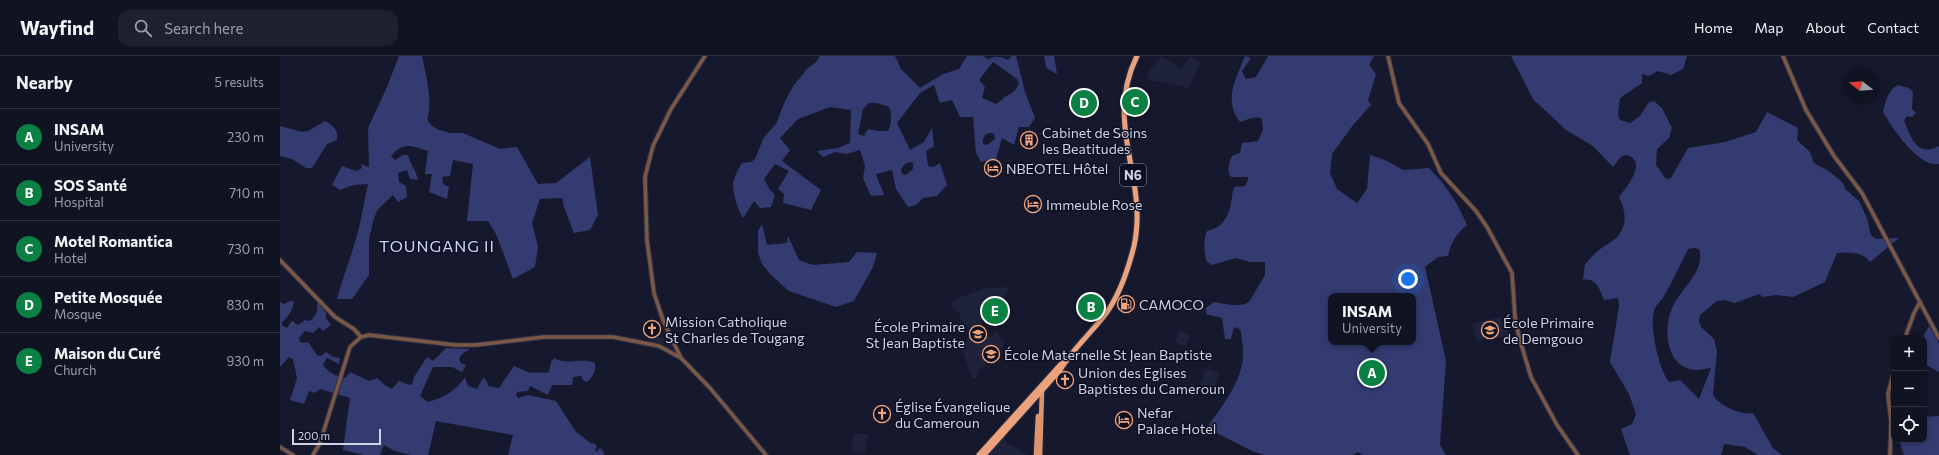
<!DOCTYPE html>
<meta charset="utf-8">
<style>
body{margin:0;font-family:Commissioner,sans-serif;background:#1e202f;color:#f1f3f6}
.controls{position:absolute;right:12px;bottom:12px;display:grid;overflow:hidden;border-radius:8px;box-shadow:0 2px 6px #0003}
.controls button{width:36px;height:36px;display:grid;place-items:center;padding:0;border:0;border-bottom:1px solid #303240;background:#101322;color:#f1f3f6;font:20px sans-serif}
.compass{position:absolute;left:1563px;top:12px;width:36px;height:36px;border-radius:50%;background:#101322;box-shadow:0 2px 6px #0003;rotate:287deg}
.scale{position:absolute;left:12px;bottom:10px;width:89px;box-sizing:border-box;padding-left:4px;border:2px solid #d0d4e2;border-top:0;font-size:11px;line-height:14px;white-space:nowrap;color:#d0d4e2;-webkit-text-stroke:3px #0d1023;paint-order:stroke}
.you{position:absolute;left:1128px;top:223px;width:14px;height:14px;margin:-10px;border:3px solid #fff;border-radius:50%;background:#1a73e8;box-shadow:0 0 0 6px #1a73e833}
.badge{display:grid;place-items:center;width:26px;height:26px;border-radius:50%;background:#0b8043;color:#fff;font-size:13px;font-weight:700}
.pin{position:absolute;translate:-50% -50%;border:2px solid #fff;box-shadow:0 1px 4px #0006}
.popup{position:absolute;left:1048px;top:237px;width:88px;height:52px;box-sizing:border-box;display:grid;place-content:center;border-radius:8px;background:#101322;filter:drop-shadow(0 1px 3px #0005);font-size:13px;white-space:nowrap;color:#9c9ea5}
.popup b{font-size:15px;color:#f1f3f6}
.popup::after{content:'';position:absolute;left:50%;top:100%;margin-left:-8px;border:8px solid transparent;border-top-color:#101322}
.list{margin:0;padding:0;list-style:none}
h2{display:flex;justify-content:space-between;align-items:center;height:52px;margin:0;padding:0 16px;font-size:17px}
h2 small{font-size:13px;font-weight:400;color:#9c9ea5}
.list li{display:grid;grid-template-columns:26px 1fr auto;gap:12px;align-items:center;box-sizing:border-box;height:56px;padding:0 16px;border-top:1px solid #303240}
.list b{display:block;font-size:15px;white-space:nowrap}
.list p{margin:0;font-size:13px;white-space:nowrap;color:#9c9ea5}
.list em{font-size:13px;font-style:normal;color:#9c9ea5}
.icon{flex:none;width:22px;height:22px;fill:none;stroke:currentColor;stroke-width:2;stroke-linecap:round;stroke-linejoin:round}
.map{position:relative;flex:none;width:1659px;height:399px;overflow:hidden}
header{display:flex;align-items:center;gap:24px;box-sizing:border-box;height:56px;padding:0 20px;background:#101322;border-bottom:1px solid #303240}
header strong{font-size:19px}
nav{display:flex;gap:22px;margin-inline-start:auto;font-size:14px}
.search{width:280px;height:36px;background:#1e202f;display:flex;align-items:center;gap:10px;box-sizing:border-box;padding:0 14px;border-radius:12px;color:#9c9ea5;font-size:15px}
main{display:flex}
aside{flex:1;background:#101322}
.map>svg:first-child{display:block}
.built{fill:#1e223b}
.green{fill:#333b71;fill-rule:evenodd}
.lines{fill:none;stroke-linecap:round;stroke-linejoin:round}
.tertiary-casing{stroke:#303346;stroke-width:5.5}
.primary-casing{stroke:#303346;stroke-width:6}
.trunk-casing{stroke:#303346;stroke-width:7}
.tertiary{stroke:#7b5745;stroke-width:3.5}
.primary{stroke:#dd946d;stroke-width:4.5}
.trunk{stroke:#eba27d;stroke-width:5}
.labels{text-anchor:middle;dominant-baseline:central;stroke-width:3;stroke-linejoin:round;paint-order:stroke}
.shield{fill:#0d1023;stroke:#9699a9;stroke-width:1}
.shield-label{font-size:13px;font-weight:bold;fill:#d0d4e2}
.poi-label{font-size:14px;fill:#d0d4e2;stroke:#0d1023;text-anchor:start}
.quarter-label{font-size:16px;letter-spacing:1px;fill:#ced5f0;stroke:#0d1023}
</style>
<header>
<strong>Wayfind</strong>
<div class="search"><svg class="icon" aria-label="search" viewBox="0 0 24 24"><circle cx="10" cy="10" r="6"/><path d="M15 15l6 6"/></svg>Search here</div>
<nav><a>Home</a><a>Map</a><a>About</a><a>Contact</a></nav>
</header>
<main>
<aside>
<h2>Nearby<small>5 results</small></h2>
<ul class="list">
<li><span class="badge">A</span><div><b>INSAM</b><p>University</p></div><em>230 m</em></li>
<li><span class="badge">B</span><div><b>SOS Santé</b><p>Hospital</p></div><em>710 m</em></li>
<li><span class="badge">C</span><div><b>Motel Romantica</b><p>Hotel</p></div><em>730 m</em></li>
<li><span class="badge">D</span><div><b>Petite Mosquée</b><p>Mosque</p></div><em>830 m</em></li>
<li><span class="badge">E</span><div><b>Maison du Curé</b><p>Church</p></div><em>930 m</em></li>
</ul>
</aside>
<div class="map">
<svg width="1659" height="399" viewBox="0 0 1659 399">
<rect width="100%" height="100%" fill="#16192d"/>
<!-- built -->
<g class="built">
<path d="M882 0 901 13 911 0 921 7 908 32 866 23 869 15Z"/>
<path d="M724 231 729 233 722 247 709 246 701 269 702 275 708 281H711L715 275 725 286 713 303 701 312 696 322H692L682 292 692 276 679 262 681 259 671 249 676 243 705 232Z"/>
<path d="M799 238H818L827 243 817 262 803 255 804 252 796 249Z"/>
<path d="M1225 260 1229 280 1196 285 1192 268Z"/>
<path d="M899 275 910 279 906 291 895 286Z"/>
<path d="M367 277 393 286 391 291 365 282Z"/>
<path d="M925 313 939 317 934 335 920 329Z"/>
<path d="M574 378H588L585 397 571 396Z"/>
<path d="M723 381 727 387 747 399H707Z"/>
</g>
<!-- green -->
<g class="green">
<path d="M119 0H142C146 20 153 44 147 64L152 70 159 74 170 77H183L220 93 237 91 258 128 276 127 310 101 318 159 310 174 294 177 284 151 282 142 260 143 252 167 258 191 255 211 233 223 216 178 208 165H187L193 108 173 104 170 120 162 121 163 128 169 131 167 143 149 136 152 118H145L148 95C132 90 124 85 111 100L115 104 123 99H128C130 108 136 114 138 124L130 123 127 114 118 117 119 126 126 130 127 141 118 146 113 139 98 153 94 162 89 183V219L72 243H57C63 221 71 201 77 179 82 162 84 145 88 128L73 129 60 134 52 129 62 110 76 115 82 112 81 108 89 111 88 72 107 31Z"/>
<path d="M540 0H615L621 13 640 32 663 18 679 13 687 0H703L708 3C717 0 718 0 728 4L732 0H736L745 36 755 62 749 71H739L734 89 722 82 716 103 701 106 696 97 693 61H680L672 44 660 47 654 29 640 37 617 67 630 94 644 86 652 72 654 90 646 95 648 110 654 111 660 107 667 129 657 140 643 142 636 149 628 151 616 133 612 114 596 118C598 126 602 131 604 139L591 140 583 122 585 110 580 94 566 98 555 96 543 101 537 95 558 92 570 87 571 54 550 51 518 63 500 82 510 94 502 105 541 134 531 154 503 147 504 138 498 133 509 115 495 108 484 123 490 134 495 139 491 151 480 152 474 145 463 162C459 157 452 134 453 128 454 121 458 113 462 107L471 106 475 103 484 81 496 68 505 45 514 29 527 13 536 6ZM713 6 737 23 739 27C737 34 731 38 724 41L722 44 716 48 702 42 705 31 699 24ZM589 47H597L609 51C612 57 612 68 608 75H598L588 73 584 80 578 78 583 53ZM711 77 714 78 715 83 707 89 703 88V83L706 78ZM629 106 633 107V113L626 119 622 118 621 113 625 108Z"/>
<path d="M764 0H774L777 18 766 12Z"/>
<path d="M965 0 971 2 962 15 966 23 976 21 988 0H1094L1089 9 1096 18 1088 44 1091 49 1073 69 1052 98 1050 117 1057 133 1077 147 1087 133 1090 99 1105 104 1123 114 1149 112C1167 130 1177 146 1187 169 1176 178 1171 186 1168 200L1158 201 1145 211 1166 305 1160 389 1166 399H1083L1078 396 1073 399H984L972 395 927 372C944 347 969 318 962 285 961 281 962 277 960 273L954 271 951 283H945L942 262 926 258V252L934 246C944 248 960 252 969 246L985 219V206H970L956 202 932 209 927 206C924 197 923 184 927 175 957 169 949 134 955 131 958 130 962 131 965 130L968 124V121H951C946 115 949 107 952 100L960 97 962 87 978 85 983 73 982 63C975 59 967 64 960 66 943 44 956 23 965 0ZM1051 240H1133V286H1051Z"/>
<path d="M1231 0H1407L1403 13 1391 19 1378 15 1369 20 1362 18V27L1340 42 1338 59 1340 64 1350 67 1360 60 1369 46 1374 45 1382 52 1392 72 1389 82 1377 93 1376 109 1386 123 1391 122 1408 92 1445 86 1476 76 1487 56 1518 72 1517 84 1530 96 1534 107 1550 116 1563 127 1565 133 1579 145 1587 162 1591 179 1596 183 1619 182 1590 206C1582 195 1569 197 1557 197L1545 226 1513 241 1496 239 1483 241 1479 238 1455 247 1444 244 1437 245 1420 259 1419 265 1421 271 1434 283 1437 295 1433 338C1437 349 1462 360 1473 357L1493 392 1502 399H1478L1465 391 1444 388 1441 399H1350L1341 373 1352 368 1356 358 1349 338 1330 306 1339 250 1338 242 1324 244C1320 234 1316 221 1303 224L1305 208C1310 204 1312 199 1318 195 1323 190 1331 187 1336 182 1348 170 1346 155 1339 141 1345 133 1355 121 1356 111 1357 103 1348 96 1341 101 1338 103 1336 108 1333 111L1313 90 1286 74 1253 43ZM1414 192 1419 193C1426 214 1401 233 1393 250 1384 268 1384 303 1407 312 1415 316 1423 313 1431 312L1419 343 1400 324 1389 326C1379 314 1368 267 1375 252 1377 248 1382 244 1384 240 1393 225 1400 209 1408 193Z"/>
<path d="M1618 29 1629 32 1633 36 1632 53 1636 57 1632 61 1627 60 1624 65C1631 81 1637 102 1659 90V108C1639 112 1612 72 1603 56 1605 46 1609 33 1618 29Z"/>
<path d="M45 65C53 69 59 75 57 84L47 88 32 112H26L12 103 0 100V70L22 76 28 75Z"/>
<path d="M482 168 487 189 507 187 508 180 519 204 533 209 569 206 577 196 597 197 593 211 574 245 556 251 509 235 491 219 482 208 478 197V175Z"/>
<path d="M10 245H14C13 254 9 260 2 266V269L7 272 12 265 18 269 25 264 29 265 32 264 37 256V245L46 257V262L51 269 43 275 39 271 33 277 25 275 19 282 20 286 23 287 28 286 37 299 41 300 46 296 53 301 60 302 59 308 47 302 43 309C49 317 55 320 65 322L70 316 89 325 97 322 106 330 112 333 119 325 130 329 132 328 134 321 147 301 153 305 166 292 190 293 181 299 179 303 181 307 186 309 182 316 172 311H153L140 340 148 346C163 342 177 334 185 321L188 330 197 333 203 322 207 325 208 330 219 332 234 310 250 317C257 315 263 318 269 316L271 306 274 302C286 310 302 301 315 307 316 315 313 320 307 326L304 325 301 320 293 321 292 329H272L268 339 250 330 248 335 237 336 236 339 238 342 248 339 276 345 296 376 312 388 314 387 317 390 315 394 317 396 320 392 324 396V399H228L233 379 156 365 148 399H130L115 395 104 389 100 399H84L63 394 70 342 40 333 35 337 29 335 24 348 10 344 17 322 13 303 9 301 0 311V246L4 248Z"/>
<path d="M1649 270 1659 287V316L1648 310 1644 311V282H1642Z"/>
<path d="M1659 360V399H1624L1619 384H1644V361Z"/>
</g>
<g class="lines">
<!-- tertiary casing -->
<g class="tertiary-casing">
<g id="tertiary">
<path d="M1108 0 1119 47 1148 88 1161 117 1196 155 1207 171 1232 217 1235 261 1239 281 1251 321 1277 369 1298 399"/>
<path d="M1503 0 1526 54 1554 100 1582 137 1659 282"/>
<path d="M0 204 55 261 74 273 81 281"/>
<path d="M1625 282 1634 257 1640 246"/>
<path d="M400 300 383 264 374 237 367 184 365 121 373 90 391 53 425 0"/>
<path d="M0 391 13 399"/>
<path d="M33 399 40 387 70 291 81 281 89 279 175 289H196L264 281H333L379 290 401 302 430 332 486 399"/>
<path d="M1610 399 1611 366 1608 338 1614 315"/>
</g>
</g>
<!-- primary casing -->
<g class="primary-casing">
<g id="primary">
<path d="M756 399 758 360"/>
<path d="M760 399 762 333"/>
</g>
</g>
<!-- trunk casing -->
<g class="trunk-casing">
<g id="trunk">
<path d="M699 399 783 306"/>
<path d="M704 399 780 314C792 294 810 278 824 260 839 241 848 214 854 190 869 122 823 69 857 0"/>
</g>
</g>
<!-- tertiary -->
<use href="#tertiary" class="tertiary"/>
<!-- primary -->
<use href="#primary" class="primary"/>
<!-- trunk -->
<use href="#trunk" class="trunk"/>
</g>
<!-- icons -->
<defs>
<g id="building-ring" transform="scale(0.9)"><circle r="9.5" fill="#0d1023" stroke="#f0a279" stroke-width="1.5"/><path d="M-4-6H4V6H1V3H-1V6H-4ZM-2.5-4.3h1.7v1.8h-1.7ZM.8-4.3h1.7v1.8H.8ZM-2.5-1h1.7V.8h-1.7ZM.8-1h1.7V.8H.8Z" fill="#f0a279"/></g>
<g id="hotel-ring" transform="scale(0.9)"><circle r="9.5" fill="#0d1023" stroke="#f0a279" stroke-width="1.5"/><path d="M-6-4.5h1.5V1H6V5H4.5V3h-9V5H-6ZM-4 0a1.8 1.8 0 1 1 3.6 0ZM.5 0V-2.5h3Q6-2.5 6 0Z" fill="#f0a279"/></g>
<g id="fuel-ring" transform="scale(0.9)"><circle r="9.5" fill="#0d1023" stroke="#f0a279" stroke-width="1.5"/><path d="M-5.5-6h7V0h2V4h1.3V-2.5L3-4.5l.8-.8L6-3V5H2.5V1h-1V6h-7ZM-4.2-4.7v3.2H.2V-4.7Z" fill="#f0a279"/></g>
<g id="church-ring" transform="scale(0.9)"><circle r="9.5" fill="#0d1023" stroke="#f0a279" stroke-width="1.5"/><path d="M-1.2-6h2.4v3.5h3.3v2.4h-3.3V6h-2.4V-.1h-3.3v-2.4h3.3Z" fill="#f0a279"/></g>
<g id="school-ring" transform="scale(0.9)"><circle r="9.5" fill="#0d1023" stroke="#f0a279" stroke-width="1.5"/><path d="M0-5L7-2L0 1L-7-2ZM-4 1L0 2.5L4 1V4Q0 6-4 4Z" fill="#f0a279"/></g>
</defs>
<g fill-rule="evenodd">
<use href="#building-ring" x="749" y="84"/>
<use href="#hotel-ring" x="713" y="112"/>
<use href="#hotel-ring" x="753" y="148"/>
<use href="#fuel-ring" x="846" y="248"/>
<use href="#church-ring" x="372" y="273"/>
<use href="#school-ring" x="1210" y="274"/>
<use href="#school-ring" x="698" y="278"/>
<use href="#school-ring" x="711" y="298"/>
<use href="#church-ring" x="785" y="324"/>
<use href="#church-ring" x="602" y="358"/>
<use href="#hotel-ring" x="844" y="364"/>
</g>
<g class="labels">
<!-- shield labels -->
<rect class="shield" x="840" y="108" width="26" height="22" rx="3"/>
<g class="shield-label">
<text x="853" y="119">N6</text>
</g>
<!-- poi labels -->
<g class="poi-label">
<text x="762" y="76">Cabinet de Soins<tspan x="762" dy="16">les Beatitudes</tspan></text>
<text x="726" y="112">NBEOTEL Hôtel</text>
<text x="766" y="148">Immeuble Rose</text>
<text x="859" y="248">CAMOCO</text>
<text x="385" y="265">Mission Catholique<tspan x="385" dy="16">St Charles de Tougang</tspan></text>
<text x="1223" y="266">École Primaire<tspan x="1223" dy="16">de Demgouo</tspan></text>
<text x="685" y="270" text-anchor="end">École Primaire<tspan x="685" dy="16">St Jean Baptiste</tspan></text>
<text x="724" y="298">École Maternelle St Jean Baptiste</text>
<text x="798" y="316">Union des Eglises<tspan x="798" dy="16">Baptistes du Cameroun</tspan></text>
<text x="615" y="350">Église Évangelique<tspan x="615" dy="16">du Cameroun</tspan></text>
<text x="857" y="356">Nefar<tspan x="857" dy="16">Palace Hotel</tspan></text>
</g>
<!-- quarter labels -->
<g class="quarter-label">
<text x="157" y="189">TOUNGANG II</text>
</g>
</g>
</svg>
<div class="controls">
<button>+</button>
<button>−</button>
<button><svg class="icon" aria-label="locate" viewBox="0 0 24 24"><circle cx="12" cy="12" r="6"/><path d="M12 2v4M12 18v4M2 12h4M18 12h4"/></svg></button>
</div>
<svg class="compass" viewBox="-18 -18 36 36"><path d="M0-13l5 13h-10z" fill="#e53935"/><path d="M0 13l5-13h-10z" fill="#9c9ea5"/></svg>
<div class="scale">200 m</div>
<div class="you"></div>
<div class="pin badge" style="left:1092px;top:317px">A</div>
<div class="popup"><b>INSAM</b>University</div>
<div class="pin badge" style="left:811px;top:251px">B</div>
<div class="pin badge" style="left:855px;top:46px">C</div>
<div class="pin badge" style="left:804px;top:47px">D</div>
<div class="pin badge" style="left:715px;top:255px">E</div>
</div>
</main>
